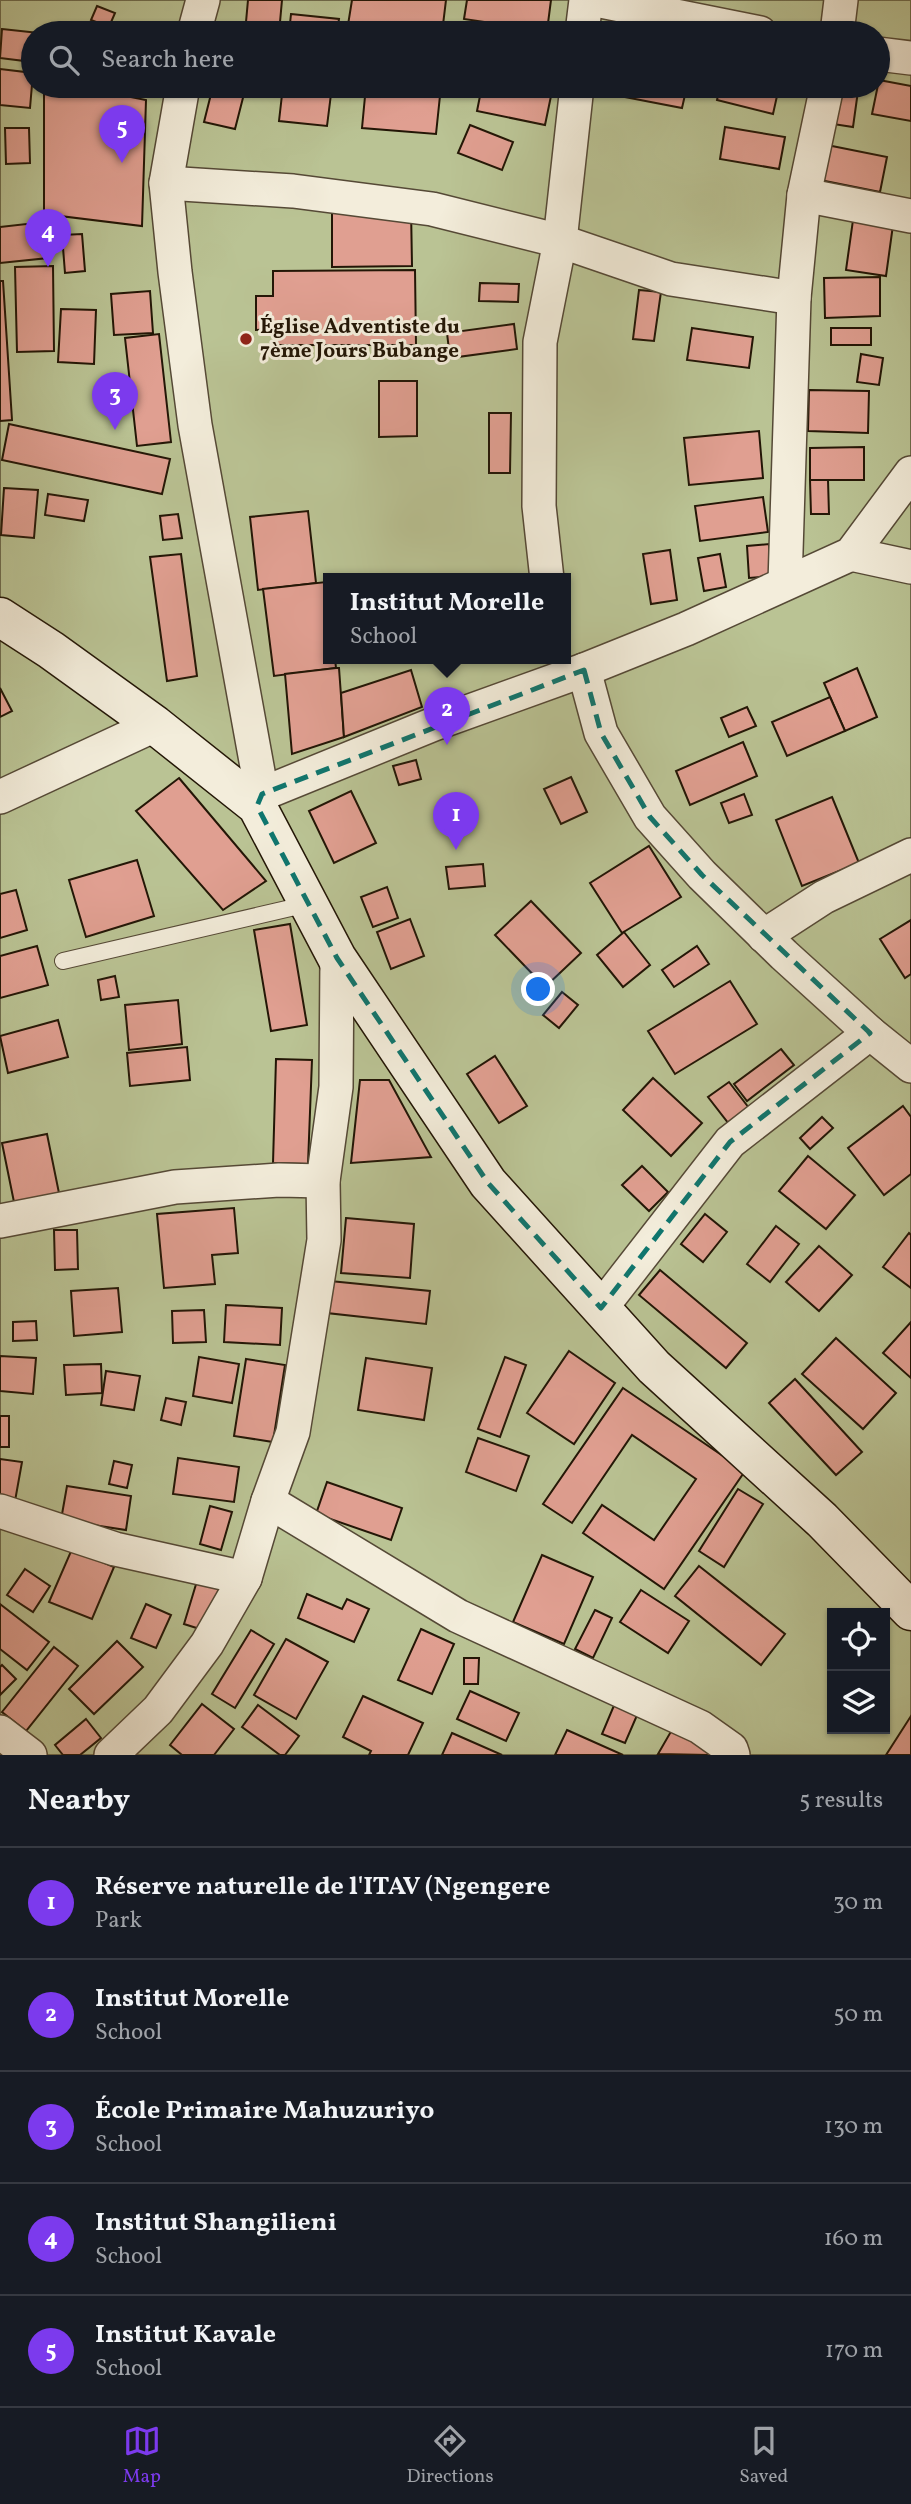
<!DOCTYPE html>
<meta charset="utf-8">
<style>
body{margin:0;font-family:Vollkorn,serif;background:#20242c;color:#f1f3f6}
.controls{position:absolute;right:21px;bottom:21px;display:grid;overflow:hidden;border-radius:0px;box-shadow:0 2px 5px #0004}
.controls button{width:63px;height:63px;display:grid;place-items:center;padding:0;border:0;border-bottom:2px solid #363941;background:#171b24;color:#f1f3f6;font:35px sans-serif}
.you{position:absolute;left:539px;top:990px;width:24px;height:24px;margin:-18px;border:5px solid #fff;border-radius:50%;background:#1a73e8;box-shadow:0 0 0 10px #1a73e833}
.badge{display:grid;place-items:center;width:46px;height:46px;border-radius:50%;background:#7c3aed;color:#fff;font-size:23px;font-weight:700}
.pin{position:absolute;translate:-50% -58px;filter:drop-shadow(0 2px 4px #0008)}
.pin::after{content:'';position:absolute;top:37px;width:24px;height:21px;background:inherit;clip-path:polygon(0 0,100% 0,50% 100%)}
.popup{position:absolute;left:323px;top:573px;width:248px;height:91px;box-sizing:border-box;display:grid;place-content:center;border-radius:0px;background:#171b24;filter:drop-shadow(0 2px 5px #0005);font-size:23px;white-space:nowrap;color:#9ea1a6}
.popup b{font-size:26px;color:#f1f3f6}
.popup::after{content:'';position:absolute;left:50%;top:100%;margin-left:-14px;border:14px solid transparent;border-top-color:#171b24}
.list{margin:0;padding:0;list-style:none}
h2{display:flex;justify-content:space-between;align-items:center;height:91px;margin:0;padding:0 28px;font-size:30px}
h2 small{font-size:23px;font-weight:400;color:#9ea1a6}
.list li{display:grid;grid-template-columns:46px 1fr auto;gap:21px;align-items:center;box-sizing:border-box;height:112px;padding:0 28px;border-top:2px solid #363941}
.list b{display:block;font-size:26px;white-space:nowrap}
.list p{margin:0;font-size:23px;white-space:nowrap;color:#9ea1a6}
.list em{font-size:23px;font-style:normal;color:#9ea1a6}
.icon{flex:none;width:38px;height:38px;fill:none;stroke:currentColor;stroke-width:2;stroke-linecap:round;stroke-linejoin:round}
.map{position:relative;flex:none;width:911px;height:1755px;overflow:hidden}
.search{position:absolute;background:#171b24;box-shadow:0 2px 5px #0004;left:21px;right:21px;top:21px;height:77px;display:flex;align-items:center;gap:18px;box-sizing:border-box;padding:0 24px;border-radius:38px;color:#9ea1a6;font-size:26px}
.sheet{height:651px;background:#171b24}
nav{display:flex;justify-content:space-around;align-items:center;box-sizing:border-box;height:98px;border-top:2px solid #363941;background:#171b24;font-size:19px;color:#9ea1a6}
nav a{display:grid;justify-items:center;gap:4px}
nav .on{color:#7c3aed}
.map>svg:first-child{display:block}
.green{fill:#bac394;stroke:#6e6c4d;stroke-width:2;fill-rule:evenodd}
.building{fill:#e09f91;stroke:#231606;stroke-width:2}
.lines{fill:none;stroke-linecap:round;stroke-linejoin:round}
.lane-casing{stroke:#554936;stroke-width:18}
.street-casing{stroke:#554936;stroke-width:36}
.secondary-casing{stroke:#231606;stroke-width:41}
.lane{stroke:#f3eddb;stroke-width:16}
.street{stroke:#f3eddb;stroke-width:33}
.secondary{stroke:#f3eddb;stroke-width:38}
.marked{fill:none;stroke:#0f766e;stroke-width:5;stroke-dasharray:14 9;stroke-linejoin:round}
.poi-dot{fill:#8f2418;stroke:#f3eddb;stroke-width:2.5}
.labels{text-anchor:middle;dominant-baseline:central;stroke-width:6;stroke-linejoin:round;paint-order:stroke}
.poi-label{font-size:21px;font-weight:bold;fill:#231606;stroke:#f3eddb;text-anchor:start}
</style>
<div class="map">
<svg width="911" height="1755" viewBox="0 0 911 1755">
<rect width="100%" height="100%" fill="#ece3c7"/>
<filter id="stains"><feTurbulence type="fractalNoise" baseFrequency=".00286" numOctaves="4"/><feColorMatrix values="0 0 0 0 .2 0 0 0 0 .09 0 0 0 0 .02 0 0 0 .5 -.17"/></filter>
<radialGradient id="worn" r=".72"><stop offset=".6" stop-color="#630" stop-opacity="0"/><stop offset="1" stop-color="#630" stop-opacity=".3"/></radialGradient>
<!-- green -->
<path class="green" d="M0 0H911V1755H0ZM33 33H878V86H33ZM328 579H566V659H328ZM832 1613H885V1729H832Z"/>
<!-- building -->
<g class="building">
<path d="M248 0H282L279 33H245Z"/>
<path d="M352 0H446L442 33H366L347 31Z"/>
<path d="M467 0H551L547 31 464 19Z"/>
<path d="M97 6 115 13 109 27 91 20Z"/>
<path d="M291 14 339 19 337 33H289Z"/>
<path d="M2 29 39 33H33V62L0 58Z"/>
<path d="M0 69 33 73 30 108 0 105Z"/>
<path d="M879 80 911 86V121L872 114Z"/>
<path d="M44 86H75L146 100 142 226 44 214Z"/>
<path d="M213 86H246L235 129 204 122Z"/>
<path d="M283 86H332L327 126 279 121Z"/>
<path d="M366 86H441L436 134 362 128Z"/>
<path d="M482 86H503L551 96 545 125 477 111Z"/>
<path d="M610 86H687L682 108 609 94Z"/>
<path d="M720 86 779 87 773 114 717 100Z"/>
<path d="M838 88 858 91 853 127 833 124Z"/>
<path d="M470 125 513 142 502 170 458 153Z"/>
<path d="M725 127 785 137 779 169 720 159Z"/>
<path d="M5 128H29L30 163 6 164Z"/>
<path d="M827 145 887 157 880 192 820 180Z"/>
<path d="M411 208 412 266 332 267V209Z"/>
<path d="M853 220 893 225 886 276 846 270Z"/>
<path d="M44 222 48 258 0 263V227Z"/>
<path d="M82 234 85 271 65 273 62 235Z"/>
<path d="M53 266 54 351 17 352 15 267Z"/>
<path d="M415 270 416 345H274L273 329 256 330V296H273V271Z"/>
<path d="M880 277V316L825 318 824 278Z"/>
<path d="M0 281H3L12 420 0 421Z"/>
<path d="M480 283 519 284 518 302 479 301Z"/>
<path d="M639 290 661 292 654 341 633 339Z"/>
<path d="M150 291 153 333 114 335 111 294Z"/>
<path d="M61 309 96 310 94 364 58 362Z"/>
<path d="M514 324 517 349 450 358 447 333Z"/>
<path d="M692 328 753 337 749 368 687 360Z"/>
<rect x="831" y="328" width="40" height="17"/>
<path d="M159 334 171 442 137 446 125 338Z"/>
<path d="M861 354 883 358 879 385 857 382Z"/>
<path d="M379 381H417V436L379 437Z"/>
<path d="M809 390 869 391 868 433 808 431Z"/>
<path d="M489 413H511L510 473H489Z"/>
<path d="M9 424 170 459 162 494 2 460Z"/>
<path d="M759 431 763 478 689 485 684 438Z"/>
<path d="M864 447V480H810V448Z"/>
<path d="M810 480H828L829 514H811Z"/>
<path d="M4 488 38 490 34 538 1 535Z"/>
<path d="M48 494 88 500 84 521 45 515Z"/>
<path d="M763 497 768 532 700 541 695 506Z"/>
<path d="M308 511 316 583 258 590 250 517Z"/>
<path d="M178 514 182 538 163 540 160 516Z"/>
<path d="M769 544 771 576 749 578 747 546Z"/>
<path d="M670 550 677 600 651 604 643 554Z"/>
<path d="M181 554 197 676 167 681 150 557Z"/>
<path d="M720 554 726 587 704 591 698 558Z"/>
<path d="M326 582 328 659H335L336 668 274 676 263 589Z"/>
<path d="M336 668H339L344 737 292 754 285 674Z"/>
<path d="M857 668 877 717 845 731 824 683Z"/>
<path d="M411 670 422 707 344 737 341 693Z"/>
<path d="M0 688 12 711 0 717Z"/>
<path d="M830 697 845 731 787 756 772 722Z"/>
<path d="M747 707 756 726 729 737 721 718Z"/>
<path d="M743 742 757 776 690 805 676 771Z"/>
<path d="M416 760 421 779 399 785 393 766Z"/>
<path d="M571 777 587 812 561 824 544 789Z"/>
<path d="M179 778 266 881 223 910 136 811Z"/>
<path d="M351 791 376 843 334 863 309 811Z"/>
<path d="M744 794 752 815 729 823 721 803Z"/>
<path d="M832 797 859 863 802 886 776 820Z"/>
<path d="M649 846 681 897 622 933 590 883Z"/>
<path d="M137 860 154 916 86 937 69 880Z"/>
<path d="M483 864 485 886 449 889 446 867Z"/>
<path d="M387 887 398 918 373 927 361 897Z"/>
<path d="M16 890 27 930 0 938V894Z"/>
<path d="M531 901 581 953 545 987 495 935Z"/>
<path d="M410 919 424 956 391 969 377 932Z"/>
<path d="M911 920V974L905 978 880 939Z"/>
<path d="M290 924 307 1025 271 1031 254 930Z"/>
<path d="M624 932 650 965 623 987 597 955Z"/>
<path d="M37 946 48 985 0 998V956Z"/>
<path d="M697 946 709 964 674 987 662 970Z"/>
<path d="M115 976 119 997 101 1000 98 980Z"/>
<path d="M730 981 757 1024 675 1074 648 1031Z"/>
<path d="M562 992 578 1005 559 1028 543 1015Z"/>
<path d="M178 1000 182 1044 129 1050 125 1005Z"/>
<path d="M58 1020 68 1057 8 1073 0 1036Z"/>
<path d="M187 1047 190 1080 130 1086 127 1053Z"/>
<path d="M781 1049 794 1065 747 1101 734 1084Z"/>
<path d="M495 1056 527 1106 499 1123 467 1074Z"/>
<path d="M276 1059 312 1060 308 1164 273 1163Z"/>
<path d="M653 1078 702 1123 671 1156 623 1110Z"/>
<path d="M360 1080H389L431 1157 351 1163Z"/>
<path d="M729 1082 749 1108 729 1124 708 1097Z"/>
<path d="M903 1106 911 1117V1174L884 1195 848 1148Z"/>
<path d="M822 1117 833 1128 810 1149 800 1138Z"/>
<path d="M47 1134 60 1198 15 1207 2 1143Z"/>
<path d="M808 1156 855 1195 826 1229 779 1191Z"/>
<path d="M642 1166 668 1192 649 1211 622 1185Z"/>
<path d="M234 1208 238 1253 212 1255 215 1284 164 1288 157 1214Z"/>
<path d="M705 1214 727 1232 703 1262 681 1244Z"/>
<path d="M346 1218 414 1224 410 1278 341 1273Z"/>
<path d="M776 1226 799 1244 770 1282 747 1264Z"/>
<path d="M54 1230H77L78 1269 55 1270Z"/>
<path d="M909 1233 911 1235V1288L883 1267Z"/>
<path d="M819 1246 852 1275 819 1311 786 1282Z"/>
<path d="M660 1270 747 1343 726 1368 639 1295Z"/>
<path d="M330 1281 430 1291 426 1324 327 1313Z"/>
<path d="M118 1288 122 1332 74 1336 71 1291Z"/>
<path d="M226 1305 282 1308 280 1345 224 1342Z"/>
<path d="M204 1310 206 1342 173 1343 172 1311Z"/>
<path d="M36 1321 37 1340 13 1341V1322Z"/>
<path d="M911 1322V1378L883 1353Z"/>
<path d="M836 1338 896 1393 863 1429 802 1374Z"/>
<path d="M569 1351 615 1383 574 1444 527 1413Z"/>
<path d="M0 1356 36 1358 33 1394 0 1391Z"/>
<path d="M199 1357 239 1364 232 1403 193 1396Z"/>
<path d="M505 1357 526 1365 500 1437 478 1429Z"/>
<path d="M366 1358 432 1368 424 1420 358 1410Z"/>
<path d="M246 1359 285 1365 273 1442 234 1436Z"/>
<path d="M101 1364 102 1393 66 1395 64 1365Z"/>
<path d="M106 1371 140 1376 134 1410 101 1405Z"/>
<path d="M795 1379 862 1452 836 1475 769 1403Z"/>
<path d="M623 1388 745 1471 664 1589 583 1533 602 1505 654 1540 696 1479 632 1435 572 1523 543 1504Z"/>
<path d="M166 1398 186 1402 181 1425 161 1420Z"/>
<rect x="0" y="1416" width="9" height="31"/>
<path d="M478 1438 529 1456 516 1491 466 1472Z"/>
<path d="M178 1458 239 1467 234 1502 173 1494Z"/>
<path d="M0 1459 22 1462 15 1501 0 1498Z"/>
<path d="M114 1461 132 1465 127 1488 109 1484Z"/>
<path d="M327 1482 402 1508 391 1540 316 1514Z"/>
<path d="M67 1486 131 1496 126 1530 61 1520Z"/>
<path d="M738 1489 763 1504 724 1567 699 1551Z"/>
<path d="M210 1506 232 1512 221 1550 200 1544Z"/>
<path d="M72 1549 114 1567 92 1619 49 1602Z"/>
<path d="M542 1555 593 1577 564 1644 513 1622Z"/>
<path d="M699 1566 785 1634 761 1665 675 1596Z"/>
<path d="M25 1569 50 1586 33 1612 7 1595Z"/>
<path d="M197 1581 219 1588 206 1631 184 1624Z"/>
<path d="M641 1590 689 1621 668 1653 620 1622Z"/>
<path d="M307 1594 342 1609 347 1599 369 1609 354 1642 298 1618Z"/>
<path d="M0 1604 49 1642 27 1670 0 1649Z"/>
<path d="M146 1604 171 1615 156 1648 131 1638Z"/>
<path d="M595 1610 612 1618 593 1658 575 1649Z"/>
<path d="M421 1629 454 1644 432 1694 398 1680Z"/>
<path d="M251 1630 274 1644 235 1708 212 1694Z"/>
<path d="M286 1639 328 1662 296 1719 254 1695Z"/>
<path d="M117 1641 143 1667 94 1714 69 1689Z"/>
<path d="M54 1647 78 1666 26 1731 2 1712Z"/>
<path d="M464 1658H479L478 1684H464Z"/>
<path d="M2 1665 16 1679 0 1695V1667Z"/>
<path d="M470 1691 519 1713 506 1741 457 1719Z"/>
<path d="M363 1696 423 1723 408 1755H369L371 1751 343 1737Z"/>
<path d="M615 1703 638 1713 625 1743 602 1734Z"/>
<path d="M202 1704 234 1729 214 1755H182L170 1745Z"/>
<path d="M258 1705 299 1736 285 1755H280L242 1727Z"/>
<path d="M911 1716V1755H886Z"/>
<path d="M86 1719 101 1738 80 1755H63L55 1745Z"/>
<path d="M673 1728 712 1751 709 1755 658 1754Z"/>
<path d="M567 1730 623 1755H555Z"/>
<path d="M452 1733 502 1755H442Z"/>
</g>
<g class="lines">
<!-- lane casing -->
<g class="lane-casing">
<path id="lane" d="M63 961 308 904"/>
</g>
<!-- street casing -->
<g class="street-casing">
<g id="street">
<path d="M596 0 760 33"/>
<path d="M194 33 203 0"/>
<path d="M582 33 586 0"/>
<path d="M837 33 841 0"/>
<path d="M878 54 911 58"/>
<path d="M183 86 166 183 175 272 195 425 262 794 257 806"/>
<path d="M166 183 293 191 432 209 560 241 671 279 794 298"/>
<path d="M804 195 911 216"/>
<path d="M851 554 911 567"/>
<path d="M547 579 539 506 540 342 560 241 577 86"/>
<path d="M785 583 794 298 804 195 827 86"/>
<path d="M584 670 601 733 650 817 702 875 784 955 870 1033 911 1066"/>
<path d="M262 794 434 724 584 670 686 629 851 554 911 473"/>
<path d="M0 797 155 725"/>
<path d="M764 936 824 897 911 855"/>
<path d="M0 1221 175 1187 279 1180 323 1181"/>
<path d="M601 1308 730 1142 870 1033"/>
<path d="M268 1501 458 1616 700 1727 731 1749 733 1755"/>
<path d="M0 1511 115 1549 245 1578"/>
<path d="M0 1732 30 1755"/>
<path d="M111 1755 158 1710 207 1644 245 1578 268 1501 293 1432 324 1240 323 1181 336 1087 337 958"/>
</g>
</g>
<!-- secondary casing -->
<g class="secondary-casing">
<path id="secondary" d="M0 617 51 650 155 725 257 806 337 958 488 1183 654 1367 822 1520 911 1611"/>
</g>
<!-- lane -->
<use href="#lane" class="lane"/>
<!-- street -->
<use href="#street" class="street"/>
<!-- secondary -->
<use href="#secondary" class="secondary"/>
</g>
<!-- marked area -->
<path class="marked" d="M584 670 601 733 650 817 702 875 870 1033 730 1142 601 1308 488 1183 337 958 257 806 262 794Z"/>
<!-- markers -->
<circle class="poi-dot" cx="246" cy="339" r="7"/>
<g class="labels">
<!-- poi labels -->
<g class="poi-label">
<text x="260" y="327">Église Adventiste du<tspan x="260" dy="24">7ème Jours Bubange</tspan></text>
</g>
</g>
<rect width="100%" height="100%" filter="url(#stains)"/>
<rect width="100%" height="100%" fill="url(#worn)"/>
</svg>
<div class="controls">
<button><svg class="icon" aria-label="locate" viewBox="0 0 24 24"><circle cx="12" cy="12" r="6"/><path d="M12 2v4M12 18v4M2 12h4M18 12h4"/></svg></button>
<button><svg class="icon" aria-label="layers" viewBox="0 0 24 24"><path d="M12 4l9 5-9 5-9-5zM3 14l9 5 9-5"/></svg></button>
</div>
<div class="you"></div>
<div class="pin badge" style="left:456px;top:850px">1</div>
<div class="pin badge" style="left:447px;top:745px">2</div>
<div class="popup"><b>Institut Morelle</b>School</div>
<div class="pin badge" style="left:115px;top:430px">3</div>
<div class="pin badge" style="left:48px;top:267px">4</div>
<div class="pin badge" style="left:122px;top:163px">5</div>
<div class="search"><svg class="icon" aria-label="search" viewBox="0 0 24 24"><circle cx="10" cy="10" r="6"/><path d="M15 15l6 6"/></svg>Search here</div>
</div>
<section class="sheet">
<h2>Nearby<small>5 results</small></h2>
<ul class="list">
<li><span class="badge">1</span><div><b>Réserve naturelle de l'ITAV (Ngengere</b><p>Park</p></div><em>30 m</em></li>
<li><span class="badge">2</span><div><b>Institut Morelle</b><p>School</p></div><em>50 m</em></li>
<li><span class="badge">3</span><div><b>École Primaire Mahuzuriyo</b><p>School</p></div><em>130 m</em></li>
<li><span class="badge">4</span><div><b>Institut Shangilieni</b><p>School</p></div><em>160 m</em></li>
<li><span class="badge">5</span><div><b>Institut Kavale</b><p>School</p></div><em>170 m</em></li>
</ul>
</section>
<nav>
<a class="on"><svg class="icon" aria-label="map" viewBox="0 0 24 24"><path d="M3 6l6-2 6 2 6-2v14l-6 2-6-2-6 2zM9 4v14M15 6v14"/></svg>Map</a>
<a><svg class="icon" aria-label="directions" viewBox="0 0 24 24"><path d="M12 3l9 9-9 9-9-9zM9 14v-3h6M13 9l2 2-2 2"/></svg>Directions</a>
<a><svg class="icon" aria-label="saved" viewBox="0 0 24 24"><path d="M7 4h10v16l-5-4-5 4z"/></svg>Saved</a>
</nav>
